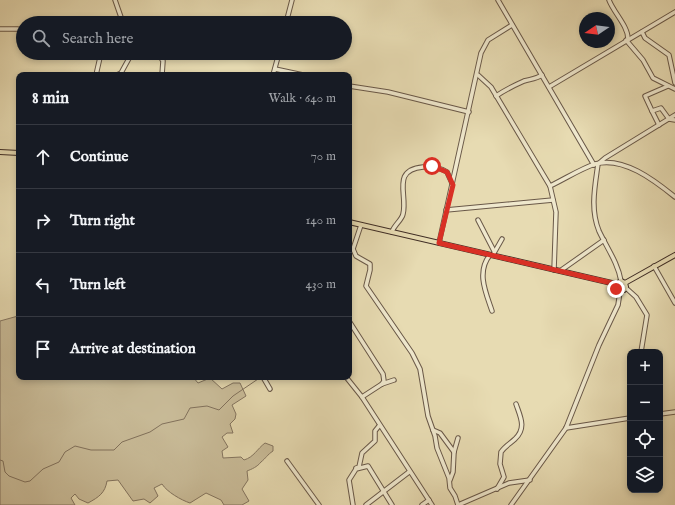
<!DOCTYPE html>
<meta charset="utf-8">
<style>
body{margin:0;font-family:"IM FELL English",serif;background:#20242c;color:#f1f3f6}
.controls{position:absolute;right:12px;bottom:12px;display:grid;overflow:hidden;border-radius:8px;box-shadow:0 2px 6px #0003}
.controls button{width:36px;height:36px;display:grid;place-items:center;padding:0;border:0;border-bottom:1px solid #363941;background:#171b24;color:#f1f3f6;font:20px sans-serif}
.compass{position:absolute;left:579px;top:12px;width:36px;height:36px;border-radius:50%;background:#171b24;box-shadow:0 2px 6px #0003;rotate:257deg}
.stop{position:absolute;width:12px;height:12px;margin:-9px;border:3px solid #d93025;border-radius:50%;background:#fff}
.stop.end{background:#d93025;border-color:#fff;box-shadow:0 1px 4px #0008}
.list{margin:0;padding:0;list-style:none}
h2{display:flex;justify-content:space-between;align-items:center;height:52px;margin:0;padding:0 16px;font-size:17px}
h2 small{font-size:13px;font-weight:400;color:#9ea1a6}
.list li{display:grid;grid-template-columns:26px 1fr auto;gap:12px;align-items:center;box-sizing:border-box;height:64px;padding:0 16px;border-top:1px solid #363941}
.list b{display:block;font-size:15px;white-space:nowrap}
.list em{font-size:13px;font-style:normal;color:#9ea1a6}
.icon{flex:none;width:22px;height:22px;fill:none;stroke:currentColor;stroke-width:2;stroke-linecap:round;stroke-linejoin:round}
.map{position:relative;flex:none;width:675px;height:505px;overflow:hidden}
.search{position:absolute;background:#171b24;box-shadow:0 2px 6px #0003;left:16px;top:16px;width:336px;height:44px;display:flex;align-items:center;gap:10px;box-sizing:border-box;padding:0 14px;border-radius:22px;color:#9ea1a6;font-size:15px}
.panel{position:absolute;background:#171b24;box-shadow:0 2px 6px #0003;left:16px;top:72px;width:336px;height:308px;border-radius:8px}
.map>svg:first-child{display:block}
.green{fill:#cabd9a;stroke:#847560}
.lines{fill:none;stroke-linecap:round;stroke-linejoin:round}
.stream{stroke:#82725d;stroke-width:1}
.minor-casing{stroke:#695848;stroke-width:5.5}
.major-casing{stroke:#3f2d25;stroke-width:6}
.minor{stroke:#efe8cd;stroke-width:3.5}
.major{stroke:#e7dbb2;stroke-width:4}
.route{stroke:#d93025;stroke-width:5}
</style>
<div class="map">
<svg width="675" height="505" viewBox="0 0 675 505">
<rect width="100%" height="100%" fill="#e7dbb2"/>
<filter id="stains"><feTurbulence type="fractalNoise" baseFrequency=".005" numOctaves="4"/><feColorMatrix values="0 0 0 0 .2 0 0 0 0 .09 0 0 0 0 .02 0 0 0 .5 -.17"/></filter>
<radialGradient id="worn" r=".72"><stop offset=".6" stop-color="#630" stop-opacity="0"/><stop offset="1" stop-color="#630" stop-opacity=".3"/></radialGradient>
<!-- green -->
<path class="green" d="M18 316H19V377H193L198 383 210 378 222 389 233 383H240L246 396 232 405 236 414 235 419 230 424 233 433H227L222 437 228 447 222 451 223 458 241 457 244 460C254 457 257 449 265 443L273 446V451C267 455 266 458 261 462 257 467 252 469 247 471L248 480 242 489 249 501 242 505H224L221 500 206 493 190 503C181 500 167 492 162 484L154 488 158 496 150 503 144 499 133 501 118 480 107 481C105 493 99 497 88 503L79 499 75 494 71 498 75 505H0V321Z"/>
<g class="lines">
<!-- stream -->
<path class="stream" d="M0 460 3 461 5 472 9 476 25 482 30 481 43 469 59 462 65 452 75 446 91 450H114L122 442 150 432 162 424 184 419 190 408 207 406 219 410 233 396 261 377"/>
<!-- minor casing -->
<g class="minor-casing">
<g id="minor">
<path d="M115 0 123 23"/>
<path d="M498 0 594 165"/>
<path d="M609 0C614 13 628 26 628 39"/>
<path d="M286 23 292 0"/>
<path d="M0 29H18L23 33"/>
<path d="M642 32 645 38 669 55 675 83"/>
<path d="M626 40 643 60 653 78 675 89"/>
<path d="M158 53 163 61 162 75"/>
<path d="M275 69 303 75"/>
<path d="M96 75 101 53"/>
<path d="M117 75 121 73 132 53"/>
<path d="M273 75 279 53"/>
<path d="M478 75 491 87 550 186 556 212 554 270"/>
<path d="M349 86 388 92 469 112"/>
<path d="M549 87 675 12"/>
<path d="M496 96C505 90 515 85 524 81 531 79 536 79 542 75"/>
<path d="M652 111 645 96 668 86"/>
<path d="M659 125 652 111 661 108 669 119 675 120"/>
<path d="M550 186C565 179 580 169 595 164 623 156 654 180 675 197"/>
<path d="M446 210 553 200"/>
<path d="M478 220 494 251"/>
<path d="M361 225 353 249 356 256 370 264V270L366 286 412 353 420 369 428 416 435 436 437 448 449 478 450 488 455 496 458 505"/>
<path d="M392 232C394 225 402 220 403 214 408 195 391 170 423 167 432 166 439 167 447 172L452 183"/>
<path d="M439 243 481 53 488 40 512 25"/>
<path d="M494 253 502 239"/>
<path d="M490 255C476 272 486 293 492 311"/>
<path d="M654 266 675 303"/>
<path d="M560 271 604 240"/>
<path d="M621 281C618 263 607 248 599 231 590 209 595 186 598 164L605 158 675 115"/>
<path d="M626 288 636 297 647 315 641 352"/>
<path d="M349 321 383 374 384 381 382 384"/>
<path d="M263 377 270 389"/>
<path d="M346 377 362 397 432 505"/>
<path d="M362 397 382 384 394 380"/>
<path d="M660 414 675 412"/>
<path d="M566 428 630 418"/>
<path d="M433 430 440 433 454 452"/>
<path d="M287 461 319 505"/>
<path d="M356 468 359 467 362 453 375 441V431L379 426"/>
<path d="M450 480 453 472 454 452 458 438"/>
<path d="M497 489 504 477 500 464 501 452C505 446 511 443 515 439 527 428 520 416 516 404"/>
<path d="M353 505 349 480 356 469 368 466 392 505"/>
<path d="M366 505 409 472"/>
<path d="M422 505 429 500"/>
<path d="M458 505 509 483 530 480"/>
<path d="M511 505 566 428 599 345 618 305 620 292"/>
</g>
</g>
<!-- major casing -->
<g class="major-casing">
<g id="major">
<path d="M0 152 19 153"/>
<path d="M349 222 616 284"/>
<path d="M625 283 626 287 624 290H617L616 286 618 283 621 281 625 283 675 255"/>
</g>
</g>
<!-- minor -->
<use href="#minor" class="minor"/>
<!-- major -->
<use href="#major" class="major"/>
</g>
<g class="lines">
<!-- route -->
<path class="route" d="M432 166 447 172 453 185 439 243 616 284V289"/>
</g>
<rect width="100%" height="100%" filter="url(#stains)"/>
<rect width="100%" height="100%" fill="url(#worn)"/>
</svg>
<div class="controls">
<button>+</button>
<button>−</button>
<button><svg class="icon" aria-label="locate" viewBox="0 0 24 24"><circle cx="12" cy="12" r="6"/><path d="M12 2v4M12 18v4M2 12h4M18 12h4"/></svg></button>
<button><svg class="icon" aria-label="layers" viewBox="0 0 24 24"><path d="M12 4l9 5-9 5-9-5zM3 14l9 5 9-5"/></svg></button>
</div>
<svg class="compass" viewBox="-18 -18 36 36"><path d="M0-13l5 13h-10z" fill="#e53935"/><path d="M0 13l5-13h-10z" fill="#9ea1a6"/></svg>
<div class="stop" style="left:432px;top:166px"></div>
<div class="stop end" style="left:616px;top:289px"></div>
<div class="search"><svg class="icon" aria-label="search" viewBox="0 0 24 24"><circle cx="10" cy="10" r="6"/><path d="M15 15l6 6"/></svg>Search here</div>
<section class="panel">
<h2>8 min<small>Walk · 640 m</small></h2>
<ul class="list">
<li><svg class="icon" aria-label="ahead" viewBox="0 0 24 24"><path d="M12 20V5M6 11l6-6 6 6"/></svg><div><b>Continue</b></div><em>70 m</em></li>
<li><svg class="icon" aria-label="right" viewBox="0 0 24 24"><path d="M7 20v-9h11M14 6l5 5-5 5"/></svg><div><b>Turn right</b></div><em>140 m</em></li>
<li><svg class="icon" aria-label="left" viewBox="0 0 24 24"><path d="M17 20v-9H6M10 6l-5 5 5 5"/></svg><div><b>Turn left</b></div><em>430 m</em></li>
<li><svg class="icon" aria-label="arrive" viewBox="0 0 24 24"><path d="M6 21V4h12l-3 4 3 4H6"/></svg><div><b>Arrive at destination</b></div></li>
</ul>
</section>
</div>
